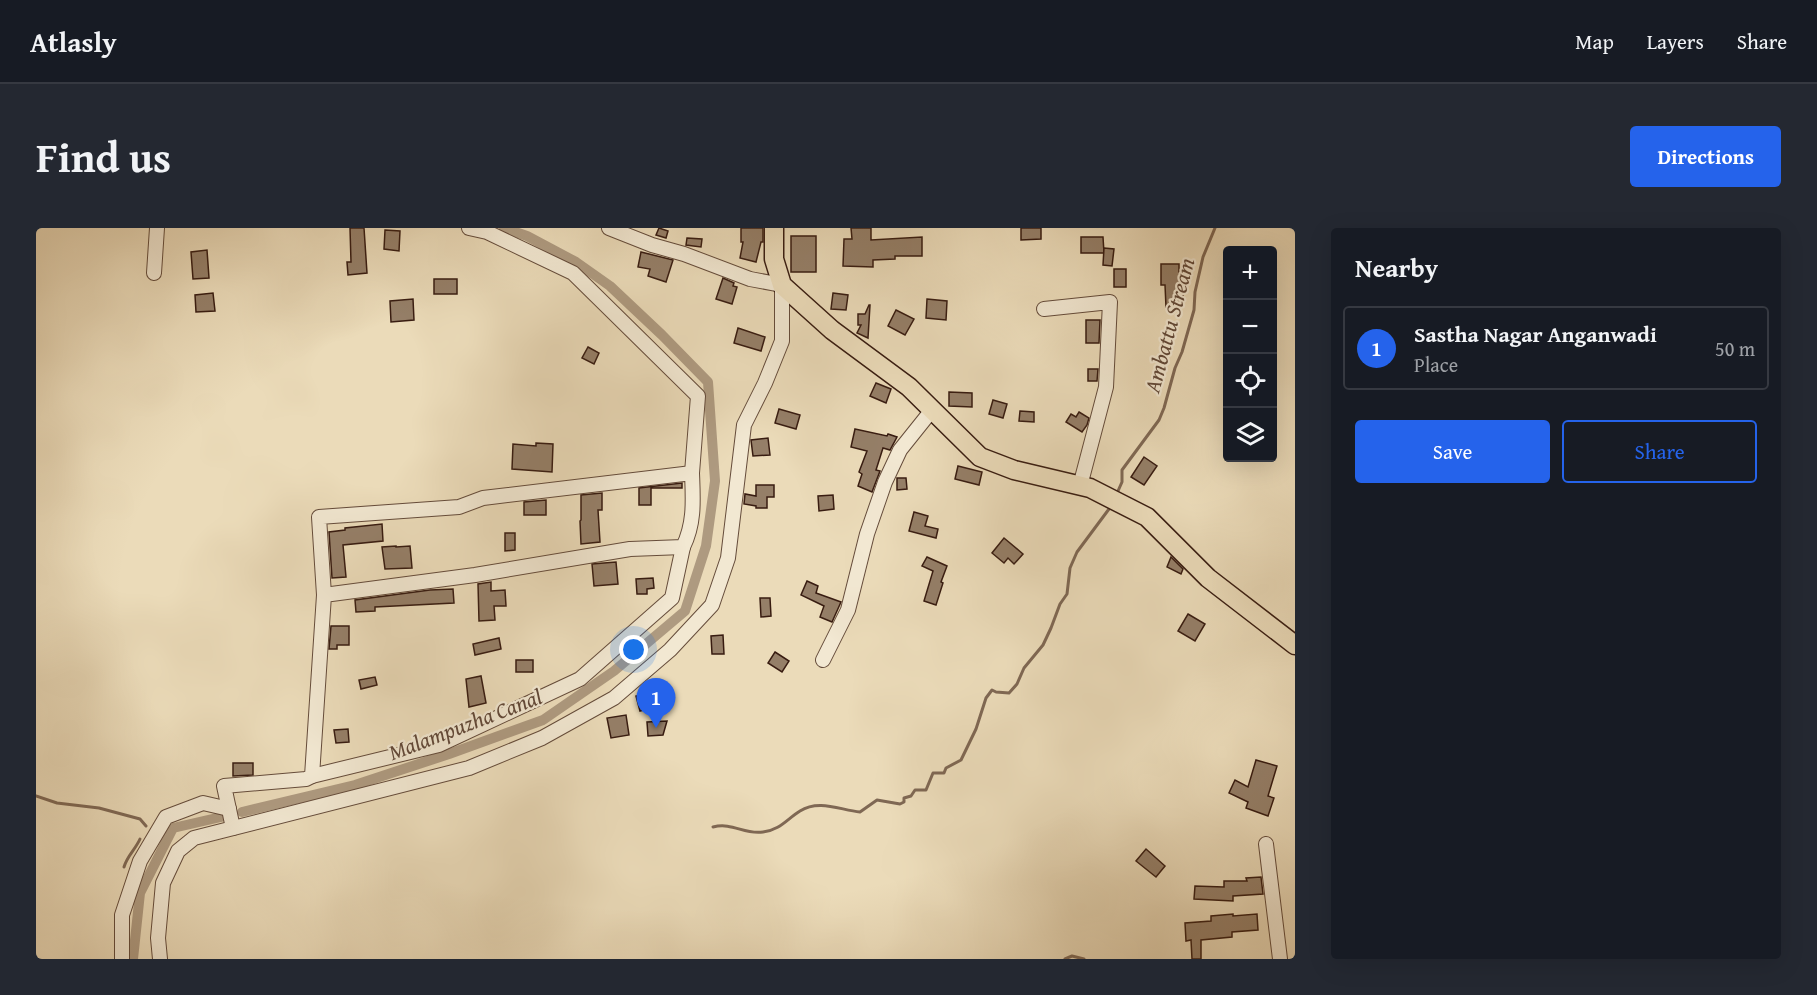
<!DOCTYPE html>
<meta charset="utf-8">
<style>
body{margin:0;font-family:"Gentium Book Plus",serif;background:#242831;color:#f1f3f6}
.controls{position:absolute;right:18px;top:18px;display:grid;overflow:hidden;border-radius:6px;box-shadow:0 6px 24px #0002}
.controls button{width:54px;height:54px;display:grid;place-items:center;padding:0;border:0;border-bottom:2px solid #363941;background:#171b24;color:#f1f3f6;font:30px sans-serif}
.you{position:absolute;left:598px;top:422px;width:21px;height:21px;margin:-15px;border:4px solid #fff;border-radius:50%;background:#1a73e8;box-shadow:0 0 0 9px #1a73e833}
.badge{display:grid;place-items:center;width:39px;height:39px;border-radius:50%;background:#2563eb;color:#fff;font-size:20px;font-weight:700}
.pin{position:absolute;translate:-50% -50px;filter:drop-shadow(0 2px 3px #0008)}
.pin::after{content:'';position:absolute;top:32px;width:21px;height:18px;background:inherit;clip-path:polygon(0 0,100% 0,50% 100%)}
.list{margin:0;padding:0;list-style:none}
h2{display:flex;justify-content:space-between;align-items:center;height:78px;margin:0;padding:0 24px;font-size:26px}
h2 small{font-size:20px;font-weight:400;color:#9ea1a6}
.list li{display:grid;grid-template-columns:39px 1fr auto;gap:18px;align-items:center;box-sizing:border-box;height:84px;margin:0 12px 12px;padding:0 12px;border:2px solid #363941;border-radius:6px}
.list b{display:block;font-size:22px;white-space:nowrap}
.list p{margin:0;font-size:20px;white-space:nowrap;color:#9ea1a6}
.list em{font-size:20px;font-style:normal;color:#9ea1a6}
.actions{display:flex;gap:12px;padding:18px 24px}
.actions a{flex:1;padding:14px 0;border:2px solid #2563eb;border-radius:6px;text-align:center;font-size:21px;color:#2563eb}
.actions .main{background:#2563eb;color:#fff}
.icon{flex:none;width:33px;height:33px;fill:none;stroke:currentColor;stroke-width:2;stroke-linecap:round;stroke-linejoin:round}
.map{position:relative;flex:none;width:1259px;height:731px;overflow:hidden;border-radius:6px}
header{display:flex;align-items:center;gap:36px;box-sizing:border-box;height:84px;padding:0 30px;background:#171b24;border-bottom:2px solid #363941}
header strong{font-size:28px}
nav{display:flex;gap:33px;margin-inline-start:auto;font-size:21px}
.intro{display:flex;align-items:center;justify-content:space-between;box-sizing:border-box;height:144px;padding:0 36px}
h1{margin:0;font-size:42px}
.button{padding:15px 27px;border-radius:6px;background:#2563eb;color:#fff;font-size:21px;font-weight:700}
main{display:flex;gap:36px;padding:0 36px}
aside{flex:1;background:#171b24;border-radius:6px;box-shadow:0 6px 24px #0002}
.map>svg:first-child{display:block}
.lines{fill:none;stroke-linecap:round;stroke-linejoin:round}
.stream{stroke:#7f6854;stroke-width:3}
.canal{stroke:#ae9a80;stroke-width:10}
.building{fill:#957f68;stroke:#381c11;stroke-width:1.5}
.minor-casing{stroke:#654c3b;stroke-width:16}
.major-casing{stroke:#381c11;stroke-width:21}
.minor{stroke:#f2e8d2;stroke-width:14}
.major{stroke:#ebdbb9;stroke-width:18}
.labels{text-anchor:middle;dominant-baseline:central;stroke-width:4.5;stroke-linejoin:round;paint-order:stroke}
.water-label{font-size:22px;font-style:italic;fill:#614838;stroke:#f2e8d2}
</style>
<header>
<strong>Atlasly</strong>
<nav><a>Map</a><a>Layers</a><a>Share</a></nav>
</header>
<div class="intro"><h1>Find us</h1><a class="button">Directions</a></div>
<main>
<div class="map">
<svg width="1259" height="731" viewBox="0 0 1259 731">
<rect width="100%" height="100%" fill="#ebdbb9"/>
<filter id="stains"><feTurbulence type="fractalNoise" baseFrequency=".00333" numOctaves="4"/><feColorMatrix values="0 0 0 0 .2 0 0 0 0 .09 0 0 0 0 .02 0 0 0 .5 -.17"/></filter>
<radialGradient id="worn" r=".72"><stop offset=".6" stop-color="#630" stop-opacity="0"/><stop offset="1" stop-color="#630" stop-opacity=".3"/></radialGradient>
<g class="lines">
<!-- stream -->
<g class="stream">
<path d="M1082 263 1086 254V242L1123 192 1128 180 1139 140 1146 124 1158 82 1159 64 1167 29 1179 0"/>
<path d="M0 568 21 575 63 580 104 591 110 598"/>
<path d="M677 599C697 594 708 607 727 604 744 602 751 591 764 583 783 571 804 582 824 584L841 572 864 576 868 574V570L875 568 879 562H890L897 545H908L910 540 925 532 940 501 950 470 956 462 960 464 973 465 981 456 988 440 1007 417 1015 400 1024 376 1031 366 1034 340 1041 324 1073 281"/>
<path d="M88 639C91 628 99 622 104 611"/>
<path d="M1029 731 1036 728 1048 731"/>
</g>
<!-- canal -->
<g class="canal">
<path d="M206 584 319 557 413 526 507 492 578 443 649 383 670 318 679 253 672 154 626 107 574 58 540 34 491 8 468 0"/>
<path d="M97 731 104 665 137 600 185 589"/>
</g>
</g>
<!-- building -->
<g class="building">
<path d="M314 0H328L331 45 312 47 311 34H315Z"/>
<path d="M623 0 632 3 630 10 620 7Z"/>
<path d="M705 0H727V14H725L720 34 704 30 707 14H705Z"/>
<path d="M815 0H835V12L886 9V28H859V31L837 32V39L807 38 808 11H816Z"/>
<path d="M985 0H1005V11L985 12Z"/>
<path d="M349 2 364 3 363 23 348 21Z"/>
<rect x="755" y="8" width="25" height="36"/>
<path d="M1045 9H1067L1068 25H1045Z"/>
<path d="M651 10 666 11 665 19 650 17Z"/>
<path d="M1068 20 1078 21 1076 38 1067 37Z"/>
<path d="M171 22 173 50 157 51 155 24Z"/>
<path d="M605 24 637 32 630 54 612 48 614 41 602 39Z"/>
<path d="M1125 36H1143V68H1147V79H1130L1129 57H1125Z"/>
<rect x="1078" y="41" width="12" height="18"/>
<path d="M687 50 698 55 697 58 701 59 696 76 680 71Z"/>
<rect x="398" y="51" width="23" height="15"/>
<path d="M177 65 179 83 160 84 159 67Z"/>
<path d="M797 65 812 67 810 82 795 81Z"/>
<path d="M377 71 378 92 355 94 354 73Z"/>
<path d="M891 71 911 73 910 92 890 90Z"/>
<path d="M833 77H834L832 110 821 105 825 97H822V86H829Z"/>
<path d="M860 82 878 91 869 107 852 98Z"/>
<path d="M1050 92H1064L1063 115H1050Z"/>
<path d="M702 100 729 109 725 123 698 115Z"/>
<path d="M552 119 563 125 558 136 546 130Z"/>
<path d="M1052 141H1062L1061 153H1052Z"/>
<path d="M840 155 855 161 850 175 834 168Z"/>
<path d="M913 164 936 165V179L913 178Z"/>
<path d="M957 172 971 176 967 190 953 186Z"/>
<path d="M743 181 764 187 760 201 739 195Z"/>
<path d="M984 183 998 184V194L983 193Z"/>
<path d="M1043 184 1053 190 1051 197 1046 204 1030 194 1035 186 1040 189Z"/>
<path d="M819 201 851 208 852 206 861 209 854 222 847 220 840 242 844 243 836 264 822 258 826 246 823 244 831 223 815 219Z"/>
<path d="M732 210 734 227 717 228 715 212Z"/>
<path d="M500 215 517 216 516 244 476 241 477 216 500 218Z"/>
<path d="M1108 229 1121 238 1108 257 1095 249Z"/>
<path d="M922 238 946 244 943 257 919 251Z"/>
<path d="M861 250H870L871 261 861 262Z"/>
<path d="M646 255V260H615V277H603V260Z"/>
<path d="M720 257H738V269H731V280H720V278L708 276 709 266 720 268Z"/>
<path d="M566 265V282H562L564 314 545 316 544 293 545 292V267Z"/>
<path d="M797 267 798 281 783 283 782 268Z"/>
<path d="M510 272V287H488V274Z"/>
<path d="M878 284 892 288 889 298 902 301 900 310 873 303Z"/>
<path d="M346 296 347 313 307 317 310 349 296 350 293 304 309 302V300Z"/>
<path d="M469 305H479V322L469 323Z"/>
<path d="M968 310 987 326 978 336 972 330 968 335 956 325Z"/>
<path d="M360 318V319L374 318 376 340 349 341 346 319Z"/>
<path d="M891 329 911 338 905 354 907 355 900 377 888 373 897 343 886 338Z"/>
<path d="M1135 329 1147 341 1145 346 1131 339Z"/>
<path d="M580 334 582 356 558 358 556 336Z"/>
<path d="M617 350 618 360 611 361V366H601L600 351Z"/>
<path d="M771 353 782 358 780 365 805 374 796 394 784 389 788 378 765 367Z"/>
<path d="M455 354V363L469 362 470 378H458L459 392 443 393 442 356Z"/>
<path d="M417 361 418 375 339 379V383L320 384 319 372 394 362Z"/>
<path d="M724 370H734L735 388 725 389Z"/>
<path d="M1152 386 1169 396 1159 413 1142 403Z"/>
<path d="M295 398H313V417H301V421H293Z"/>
<path d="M687 407 688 426H676L675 408Z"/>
<path d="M463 410 465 421 439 427 437 416Z"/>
<path d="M739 424 753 433 746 444 732 435Z"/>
<rect x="480" y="432" width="17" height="12"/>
<path d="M445 448 450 475 433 479 430 451Z"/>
<path d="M339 449 341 457 325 461 323 452Z"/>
<path d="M611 466 615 480 604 483 600 468Z"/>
<path d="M590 487 593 507 575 510 571 490Z"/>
<path d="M631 493 627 507 612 508 611 494Z"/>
<path d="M312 501 313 514 300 515 298 502Z"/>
<path d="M1220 532 1241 538 1232 568 1238 570 1232 588 1210 580 1212 574 1193 565 1199 552 1212 559Z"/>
<path d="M197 535H217V547L197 548Z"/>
<path d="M1110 621 1129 638 1120 649 1100 633Z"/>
<path d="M1225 649 1227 666 1197 668V673L1158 671 1159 658 1188 659V653H1211L1210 650Z"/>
<path d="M1197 686V688L1221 686 1222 702 1196 704V709L1165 712V731H1156L1155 712 1150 713 1149 695 1175 693V688Z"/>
</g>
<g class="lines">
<!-- minor casing -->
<g class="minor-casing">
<g id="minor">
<path d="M433 0 451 4 537 45 662 168 656 245"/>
<path d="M118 45 121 0"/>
<path d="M1008 81 1074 74 1070 159 1044 258"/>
<path d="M787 432 812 382 831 306 849 254 864 222 896 182"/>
<path d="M276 548 403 517 544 451 636 370 647 319"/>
<path d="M197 600 188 558 270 551 276 548 288 367 283 289 423 279 447 270 656 245C657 271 659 295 647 319L594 321 439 347 288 367"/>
<path d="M1230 616 1244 731"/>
<path d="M86 731V687L104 633 130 589 167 575 193 581"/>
<path d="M124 731 122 710 127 655 142 623 158 610 433 540 506 510 578 470 634 422 676 377 692 330 708 197 729 155 746 113V57L714 51 648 26 616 17 573 0"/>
</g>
</g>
<!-- major casing -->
<g class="major-casing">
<path id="major" d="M738 0V31L746 57 796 102 873 159 944 229 978 242 1054 260 1111 289 1172 350 1259 417"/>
</g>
<!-- minor -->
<use href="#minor" class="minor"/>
<!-- major -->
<use href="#major" class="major"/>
</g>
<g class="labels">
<!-- water labels -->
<g class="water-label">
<text transform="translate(1133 97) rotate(-75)">Ambattu Stream</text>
<text transform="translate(429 496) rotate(-21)">Malampuzha Canal</text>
</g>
</g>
<rect width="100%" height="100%" filter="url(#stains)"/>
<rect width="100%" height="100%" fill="url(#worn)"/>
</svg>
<div class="controls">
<button>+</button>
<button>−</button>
<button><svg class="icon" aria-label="locate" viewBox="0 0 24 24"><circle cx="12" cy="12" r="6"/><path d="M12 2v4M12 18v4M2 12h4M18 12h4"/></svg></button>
<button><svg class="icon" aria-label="layers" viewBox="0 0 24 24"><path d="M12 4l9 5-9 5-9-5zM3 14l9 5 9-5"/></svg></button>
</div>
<div class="you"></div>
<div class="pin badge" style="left:620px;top:500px">1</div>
</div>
<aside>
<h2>Nearby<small></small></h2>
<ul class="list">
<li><span class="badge">1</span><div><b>Sastha Nagar Anganwadi</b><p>Place</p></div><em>50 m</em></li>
</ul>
<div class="actions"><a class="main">Save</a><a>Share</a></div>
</aside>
</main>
